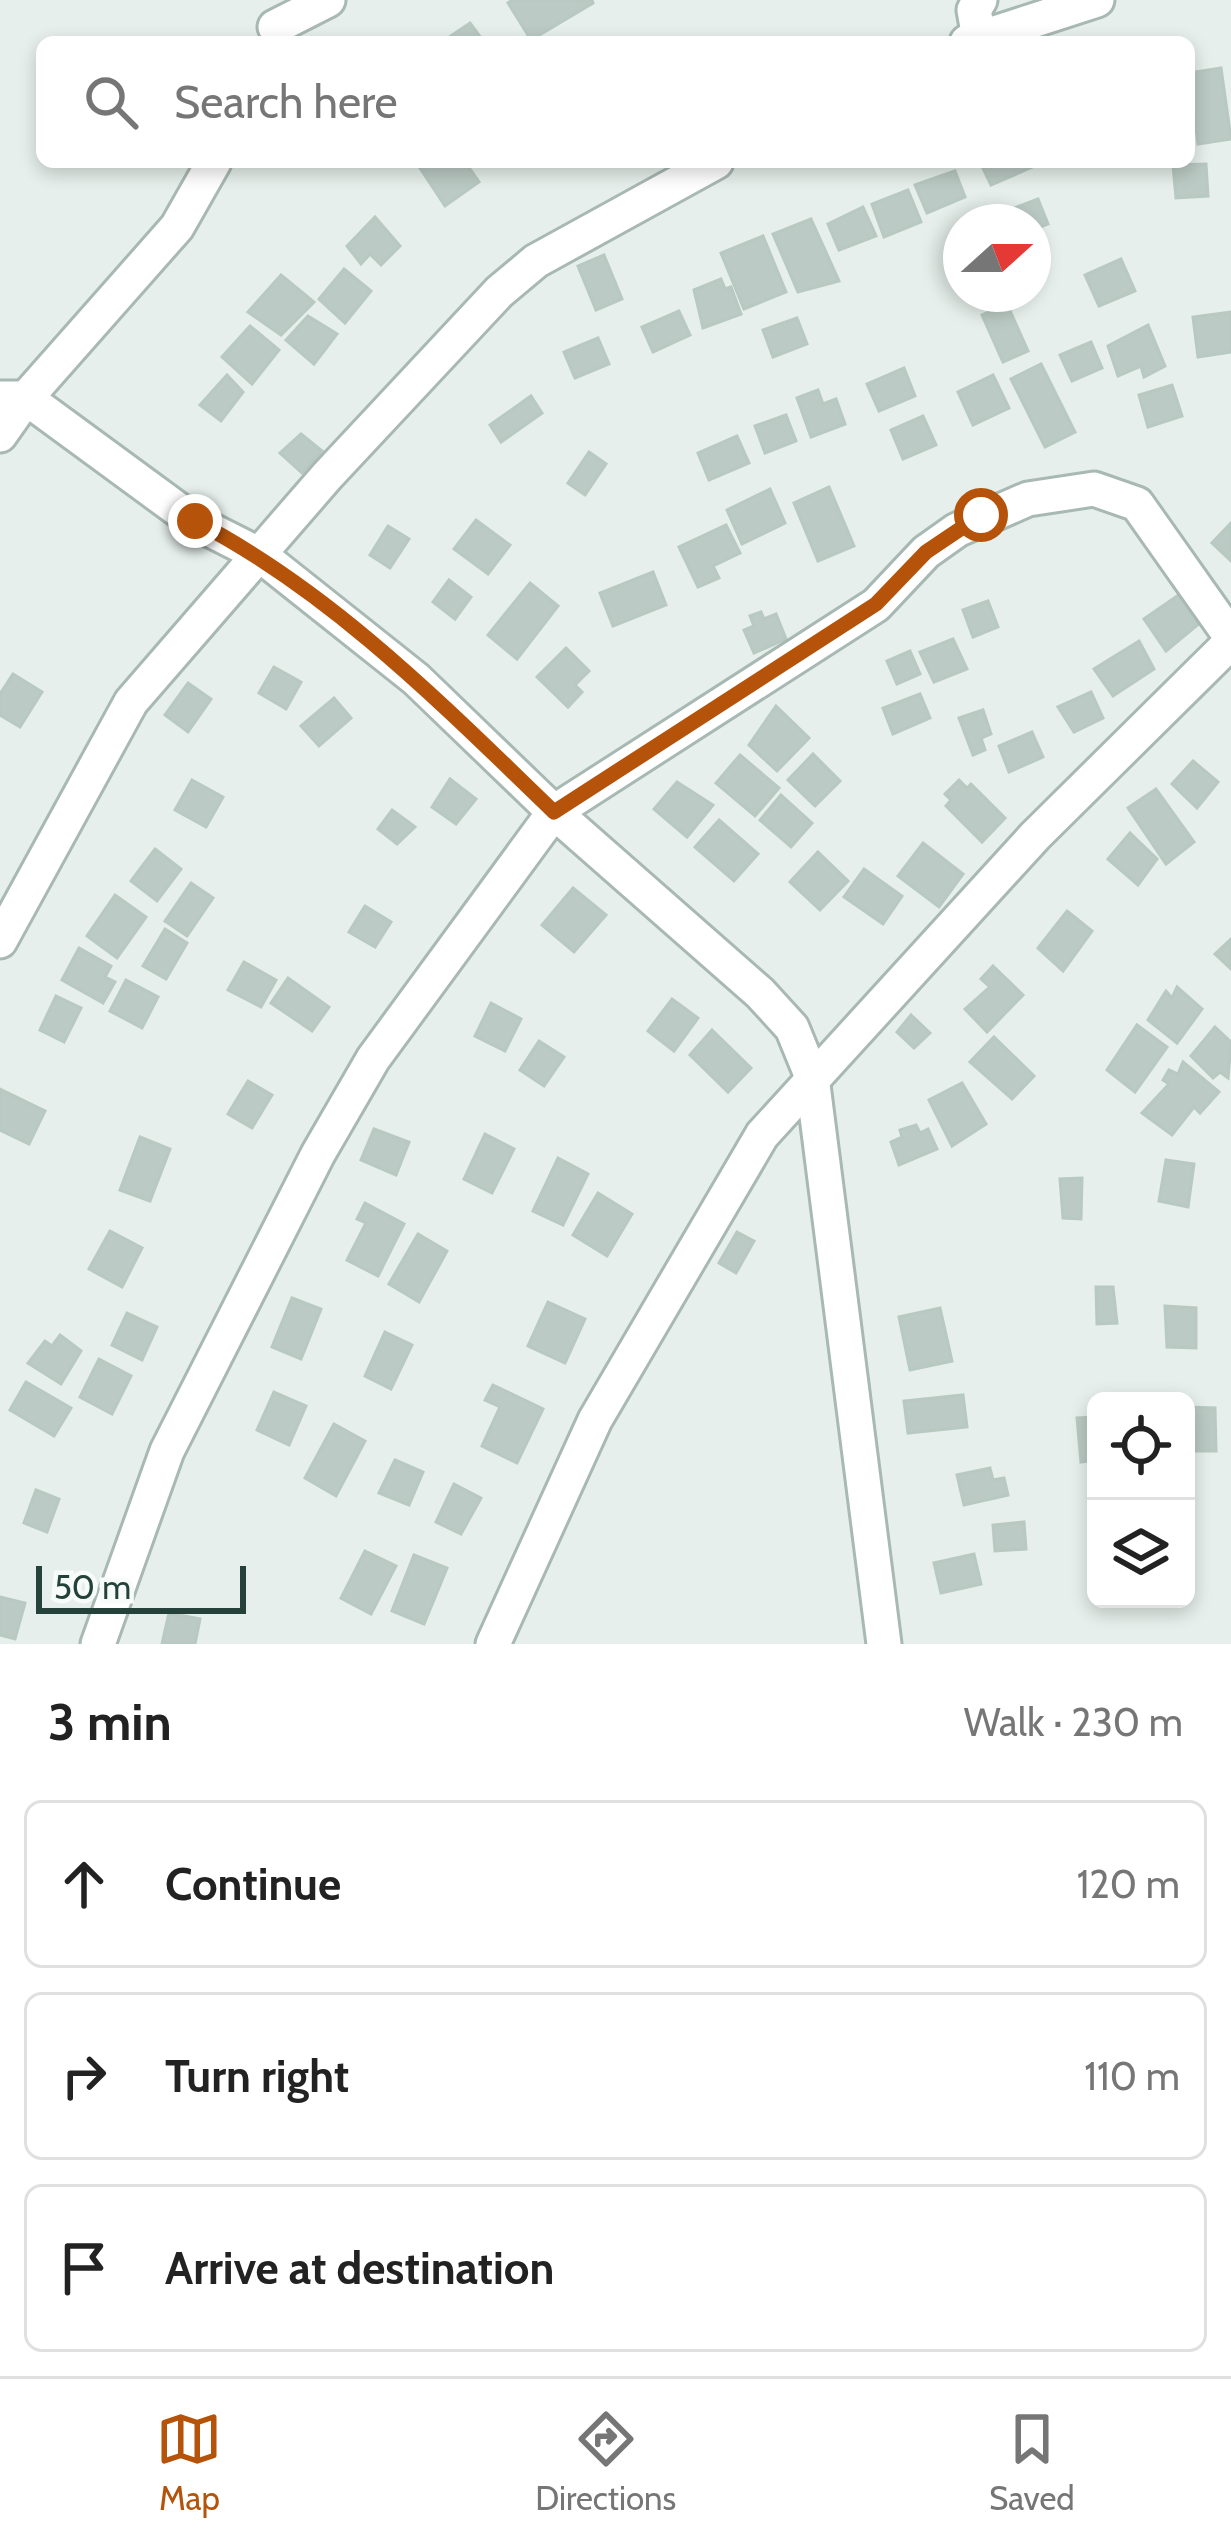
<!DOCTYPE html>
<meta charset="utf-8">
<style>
body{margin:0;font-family:Cabin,sans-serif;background:#f6f6f6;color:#222}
.controls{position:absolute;right:36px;bottom:36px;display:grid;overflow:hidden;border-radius:18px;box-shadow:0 6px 18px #0003}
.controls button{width:108px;height:108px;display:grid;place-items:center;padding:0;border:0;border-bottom:3px solid #e0e0e0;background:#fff;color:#222;font:60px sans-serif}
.compass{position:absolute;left:943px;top:204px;width:108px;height:108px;border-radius:50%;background:#fff;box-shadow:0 6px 18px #0003;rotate:69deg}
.scale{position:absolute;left:36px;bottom:30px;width:210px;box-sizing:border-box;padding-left:12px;border:6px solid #24423a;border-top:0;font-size:33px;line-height:42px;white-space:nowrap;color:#24423a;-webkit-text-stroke:9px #f7fbf9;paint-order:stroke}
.stop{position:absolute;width:36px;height:36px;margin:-27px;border:9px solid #b45309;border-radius:50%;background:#fff}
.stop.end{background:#b45309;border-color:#fff;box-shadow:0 3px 12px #0008}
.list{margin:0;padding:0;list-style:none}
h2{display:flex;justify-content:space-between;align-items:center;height:156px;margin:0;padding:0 48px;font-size:51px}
h2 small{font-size:39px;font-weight:400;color:#767676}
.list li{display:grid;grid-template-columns:78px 1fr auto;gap:36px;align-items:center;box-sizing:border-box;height:168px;margin:0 24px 24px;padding:0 24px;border:3px solid #e0e0e0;border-radius:18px}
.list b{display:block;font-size:45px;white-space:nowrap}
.list em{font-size:39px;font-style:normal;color:#767676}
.icon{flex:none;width:66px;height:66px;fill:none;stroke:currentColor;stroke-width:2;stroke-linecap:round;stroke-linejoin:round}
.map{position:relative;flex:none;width:1231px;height:1644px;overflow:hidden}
.search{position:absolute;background:#fff;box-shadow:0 6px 18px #0003;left:36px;right:36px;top:36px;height:132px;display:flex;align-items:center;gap:30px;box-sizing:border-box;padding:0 42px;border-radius:18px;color:#767676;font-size:45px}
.sheet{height:732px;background:#fff}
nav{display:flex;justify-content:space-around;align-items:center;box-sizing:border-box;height:168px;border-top:3px solid #e0e0e0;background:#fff;font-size:33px;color:#767676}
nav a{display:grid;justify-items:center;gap:6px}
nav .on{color:#b45309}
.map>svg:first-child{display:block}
.building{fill:#bbcac4;stroke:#b8c9c2;stroke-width:3}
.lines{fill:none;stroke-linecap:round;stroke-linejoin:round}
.street-casing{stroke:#a8b8b2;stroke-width:39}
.street{stroke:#fff;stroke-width:33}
.route{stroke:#b45309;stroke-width:15}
</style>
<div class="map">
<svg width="1231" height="1644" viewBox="0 0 1231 1644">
<rect width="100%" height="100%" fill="#e6efeb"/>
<!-- building -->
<g class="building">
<path d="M512 0H592L593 3 531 40 508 3Z"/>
<path d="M470 23 484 42H442Z"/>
<path d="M1221 68 1231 139 1198 144 1189 73Z"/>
<path d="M416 162H465L479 182 445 206Z"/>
<path d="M980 162H1036L1037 165 991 185Z"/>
<path d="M1206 164 1208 196 1176 198 1173 165Z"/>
<path d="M955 171 965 197 927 213 915 185Z"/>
<path d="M908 190 921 222 884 237 872 204Z"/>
<path d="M1038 199 1048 224 1033 230V222H1014L1009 210Z"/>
<path d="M863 207 876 236 839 250 828 224Z"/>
<path d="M375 217 400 246 381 265 370 254 361 264 347 246Z"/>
<path d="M811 219 839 281 798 292 773 234Z"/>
<path d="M763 236 786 292 744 309 721 253Z"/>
<path d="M604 255 622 299 596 310 578 266Z"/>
<path d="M1121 259 1135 291 1099 306 1085 275Z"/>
<path d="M344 269 371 291 345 323 319 299Z"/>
<path d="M281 275 314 302 281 335 248 312Z"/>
<path d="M721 279 725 289 731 287 741 314 703 328 694 290Z"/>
<path d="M1007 304 1028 351 1003 362 982 315Z"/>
<path d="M679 311 690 335 653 352 642 327Z"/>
<path d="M1231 312V352L1198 357 1193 317Z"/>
<path d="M308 316 337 334 314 364 286 340Z"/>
<path d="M797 318 807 344 773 357 763 330Z"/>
<path d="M1148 325 1165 366 1144 377 1141 366 1118 376 1108 346Z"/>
<path d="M250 326 279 350 252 384 222 357Z"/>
<path d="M598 338 609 364 575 378 564 352Z"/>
<path d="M1091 342 1102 368 1072 381 1060 355Z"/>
<path d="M1041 364 1075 432 1045 447 1011 379Z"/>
<path d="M904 368 915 396 879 411 867 384Z"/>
<path d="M227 375 243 392 221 421 200 405Z"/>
<path d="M993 375 1009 408 973 425 958 392Z"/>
<path d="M1172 385 1182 416 1148 427 1139 395Z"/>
<path d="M818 390 823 404 836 399 845 424 811 437 797 398Z"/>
<path d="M531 396 542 413 501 442 490 425Z"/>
<path d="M786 415 796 441 765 453 755 426Z"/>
<path d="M923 416 936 445 903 459 891 430Z"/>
<path d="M301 434 322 451 302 473 280 453Z"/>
<path d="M737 436 749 463 709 480 698 453Z"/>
<path d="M589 452 606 464 585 495 568 483Z"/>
<path d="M829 487 854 546 818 561 794 503Z"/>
<path d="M770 489 785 523 742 544 727 510Z"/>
<path d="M476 520 510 545 488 574 454 549Z"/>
<path d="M1231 523V561L1212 543Z"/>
<path d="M726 525 740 553 713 566 719 578 698 587 679 547Z"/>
<path d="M388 526 409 539 390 568 370 555Z"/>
<path d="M653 572 666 605 613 626 600 593Z"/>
<path d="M449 580 471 597 455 619 433 602Z"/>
<path d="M530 583 558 606 517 659 488 635Z"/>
<path d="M1180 594 1201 622 1166 651 1144 619Z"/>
<path d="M988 601 998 627 973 637 963 610Z"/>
<path d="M761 612 764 619 776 614 786 639 754 653 744 630 754 626 750 616Z"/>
<path d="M953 639 967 669 934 682 920 652Z"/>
<path d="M1139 641 1154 669 1113 696 1094 669Z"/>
<path d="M566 648 589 671 575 685 582 692 568 707 537 677Z"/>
<path d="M910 651 920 674 897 684 887 661Z"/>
<path d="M274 667 301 682 286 709 259 693Z"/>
<path d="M13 674 42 692 20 727 0 715V694Z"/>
<path d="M188 683 211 699 188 732 165 715Z"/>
<path d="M1091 692 1103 718 1074 732 1058 707Z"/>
<path d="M920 694 930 718 893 734 883 708Z"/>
<path d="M334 698 351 718 319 746 301 726Z"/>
<path d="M776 706 809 738 777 771 749 745Z"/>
<path d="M983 710 991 734 981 738 985 750 973 755 959 718Z"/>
<path d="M1032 732 1043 757 1009 772 999 746Z"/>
<path d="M813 754 840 781 815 806 788 780Z"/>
<path d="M740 755 779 788 755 816 716 783Z"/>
<path d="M1193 761 1218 782 1197 808 1172 784Z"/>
<path d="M450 779 476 799 456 824 432 807Z"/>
<path d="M192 780 223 797 206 827 175 810Z"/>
<path d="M959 780 967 788 971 784 1005 818 982 842 946 806 951 800 945 794Z"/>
<path d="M677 782 713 805 687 837 654 809Z"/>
<path d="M1156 789 1194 842 1166 864 1128 808Z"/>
<path d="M781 795 812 823 791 847 760 820Z"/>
<path d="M392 810 415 827 397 844 378 829Z"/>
<path d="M719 820 758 854 734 881 695 847Z"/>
<path d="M1130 833 1157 859 1138 885 1108 859Z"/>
<path d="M923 843 963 874 939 907 898 876Z"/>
<path d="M155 849 181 869 157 901 131 881Z"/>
<path d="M818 852 848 881 820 910 790 882Z"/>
<path d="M864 869 902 896 883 924 844 897Z"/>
<path d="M191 883 213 898 187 936 165 921Z"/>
<path d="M573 888 606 915 574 952 542 925Z"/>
<path d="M115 895 146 917 117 958 87 936Z"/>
<path d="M365 906 391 922 375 947 349 932Z"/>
<path d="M1067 911 1092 931 1063 971 1038 948Z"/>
<path d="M165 929 187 943 166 979 143 966Z"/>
<path d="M1231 939V969L1215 954Z"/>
<path d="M79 948 111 966 105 977 115 982 103 1003 62 980Z"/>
<path d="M244 962 276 980 261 1007 228 990Z"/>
<path d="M993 966 1023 995 987 1032 965 1009 990 987 981 979Z"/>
<path d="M288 978 329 1007 312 1031 271 1003Z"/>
<path d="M126 980 158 997 142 1028 110 1011Z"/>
<path d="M1177 987 1202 1009 1177 1043 1148 1020 1166 991 1172 998Z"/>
<path d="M56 996 81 1008 64 1042 40 1030Z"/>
<path d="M672 999 698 1018 674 1051 648 1031Z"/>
<path d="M491 1003 521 1019 505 1051 475 1036Z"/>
<path d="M911 1015 930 1033 914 1048 897 1032Z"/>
<path d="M1137 1025 1167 1047 1135 1092 1107 1070Z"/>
<path d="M1215 1027 1231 1042 1228 1078 1220 1072 1213 1078 1191 1056Z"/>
<path d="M712 1030 751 1068 728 1092 690 1055Z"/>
<path d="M994 1037 1034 1076 1012 1099 970 1062Z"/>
<path d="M539 1041 564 1057 544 1086 520 1070Z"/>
<path d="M1183 1062 1219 1092 1200 1113 1194 1107 1172 1135 1142 1113 1169 1084 1163 1080 1169 1070 1178 1074Z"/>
<path d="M248 1081 272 1095 252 1128 228 1114Z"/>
<path d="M962 1083 986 1124 952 1146 929 1100Z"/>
<path d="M0 1089 45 1111 29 1144 0 1130Z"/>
<path d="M916 1125 920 1133 928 1129 937 1149 899 1165 891 1142 902 1137 900 1130Z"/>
<path d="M374 1129 409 1142 396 1175 361 1160Z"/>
<path d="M485 1134 514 1149 492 1193 464 1179Z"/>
<path d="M140 1137 170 1149 150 1201 120 1190Z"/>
<path d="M558 1158 588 1174 563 1225 533 1211Z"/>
<path d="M1166 1160 1194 1164 1188 1207 1159 1201Z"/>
<path d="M1082 1178 1081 1219 1063 1218 1060 1179Z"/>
<path d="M598 1193 632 1214 607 1256 573 1235Z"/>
<path d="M365 1203 404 1224 378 1276 347 1260 366 1223 357 1219Z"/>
<path d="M110 1231 142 1248 122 1287 89 1269Z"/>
<path d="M737 1232 754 1241 736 1273 719 1263Z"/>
<path d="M418 1234 447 1251 419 1302 389 1284Z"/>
<path d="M1096 1287H1113L1117 1323 1097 1324Z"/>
<path d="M292 1298 321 1309 301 1359 272 1347Z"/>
<path d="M548 1302 585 1319 565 1363 528 1346Z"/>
<path d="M1165 1306 1196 1308V1348L1167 1347Z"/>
<path d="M940 1308 952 1361 910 1370 899 1317Z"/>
<path d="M127 1313 157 1327 142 1360 112 1345Z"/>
<path d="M385 1332 412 1345 391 1389 365 1376Z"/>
<path d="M60 1335 81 1351 61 1384 28 1363 45 1341 52 1346Z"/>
<path d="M99 1359 131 1376 112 1414 80 1397Z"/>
<path d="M26 1382 71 1408 54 1436 10 1410Z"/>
<path d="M493 1385 543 1409 517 1463 482 1446 500 1407 485 1400Z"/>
<path d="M274 1392 306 1406 289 1445 257 1430Z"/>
<path d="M963 1395 967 1427 908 1433 904 1401Z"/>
<path d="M1186 1407 1215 1408 1216 1451H1186Z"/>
<path d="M1096 1417V1460L1081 1462 1077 1418Z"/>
<path d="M334 1424 365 1441 336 1496 305 1478Z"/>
<path d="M395 1460 423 1472 409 1505 379 1493Z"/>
<path d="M990 1468 993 1480 1004 1478 1008 1495 964 1505 957 1475Z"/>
<path d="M454 1484 481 1498 461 1534 436 1522Z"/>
<path d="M36 1490 59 1499 47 1532 24 1523Z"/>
<path d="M1024 1522 1026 1549 995 1551 993 1525Z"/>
<path d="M365 1551 396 1566 371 1614 341 1598Z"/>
<path d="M974 1554 981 1584 941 1593 934 1563Z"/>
<path d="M414 1555 447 1568 424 1624 392 1611Z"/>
<path d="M0 1597 25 1603 15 1639 0 1635Z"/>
<path d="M169 1613 200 1619 195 1644H162Z"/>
</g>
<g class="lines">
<!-- street casing -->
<g class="street-casing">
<g id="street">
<path d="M275 27 328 0"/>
<path d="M979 38 974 10 980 0"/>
<path d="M967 42 1097 0"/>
<path d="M0 398H26L195 522 260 555 416 679 554 812 760 993 792 1028 812 1077 884 1644"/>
<path d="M0 435 26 398 177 227 214 162"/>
<path d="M0 941 131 702 327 476 499 292 536 261 716 162"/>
<path d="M98 1644 167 1451 318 1154 373 1059 554 812 876 605 926 552 957 530 1028 499 1094 489 1137 504 1231 637"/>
<path d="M493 1644 595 1420 762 1135 1035 836 1231 642"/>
</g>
</g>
<!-- street -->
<use href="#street" class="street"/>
</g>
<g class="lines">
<!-- route -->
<path class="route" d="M195 521C332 592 443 705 554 812L876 604 926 552 981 515"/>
</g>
</svg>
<div class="controls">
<button><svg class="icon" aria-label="locate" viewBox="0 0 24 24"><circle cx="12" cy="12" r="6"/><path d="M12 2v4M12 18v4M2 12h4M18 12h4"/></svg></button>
<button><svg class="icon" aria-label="layers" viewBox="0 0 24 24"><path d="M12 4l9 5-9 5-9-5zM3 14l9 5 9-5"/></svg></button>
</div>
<svg class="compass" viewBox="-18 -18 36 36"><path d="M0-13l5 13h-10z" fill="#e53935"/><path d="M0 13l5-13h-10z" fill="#767676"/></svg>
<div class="scale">50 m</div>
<div class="stop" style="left:981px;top:515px"></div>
<div class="stop end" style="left:195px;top:521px"></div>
<div class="search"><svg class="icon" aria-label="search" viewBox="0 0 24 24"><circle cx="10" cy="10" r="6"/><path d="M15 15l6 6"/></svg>Search here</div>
</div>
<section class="sheet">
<h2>3 min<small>Walk · 230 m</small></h2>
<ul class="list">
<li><svg class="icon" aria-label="ahead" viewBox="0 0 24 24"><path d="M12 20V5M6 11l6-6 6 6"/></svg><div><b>Continue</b></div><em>120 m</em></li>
<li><svg class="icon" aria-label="right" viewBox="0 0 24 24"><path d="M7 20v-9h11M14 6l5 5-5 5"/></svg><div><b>Turn right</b></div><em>110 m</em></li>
<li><svg class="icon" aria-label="arrive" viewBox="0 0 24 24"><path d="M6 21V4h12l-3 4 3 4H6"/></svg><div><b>Arrive at destination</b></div></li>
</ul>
</section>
<nav>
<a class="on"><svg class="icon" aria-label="map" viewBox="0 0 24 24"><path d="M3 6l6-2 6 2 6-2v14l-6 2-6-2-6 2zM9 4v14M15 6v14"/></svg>Map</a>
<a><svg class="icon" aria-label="directions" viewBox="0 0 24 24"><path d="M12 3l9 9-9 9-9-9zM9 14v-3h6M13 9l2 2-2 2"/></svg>Directions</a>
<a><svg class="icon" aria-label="saved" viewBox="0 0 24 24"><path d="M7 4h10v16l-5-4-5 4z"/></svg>Saved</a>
</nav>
